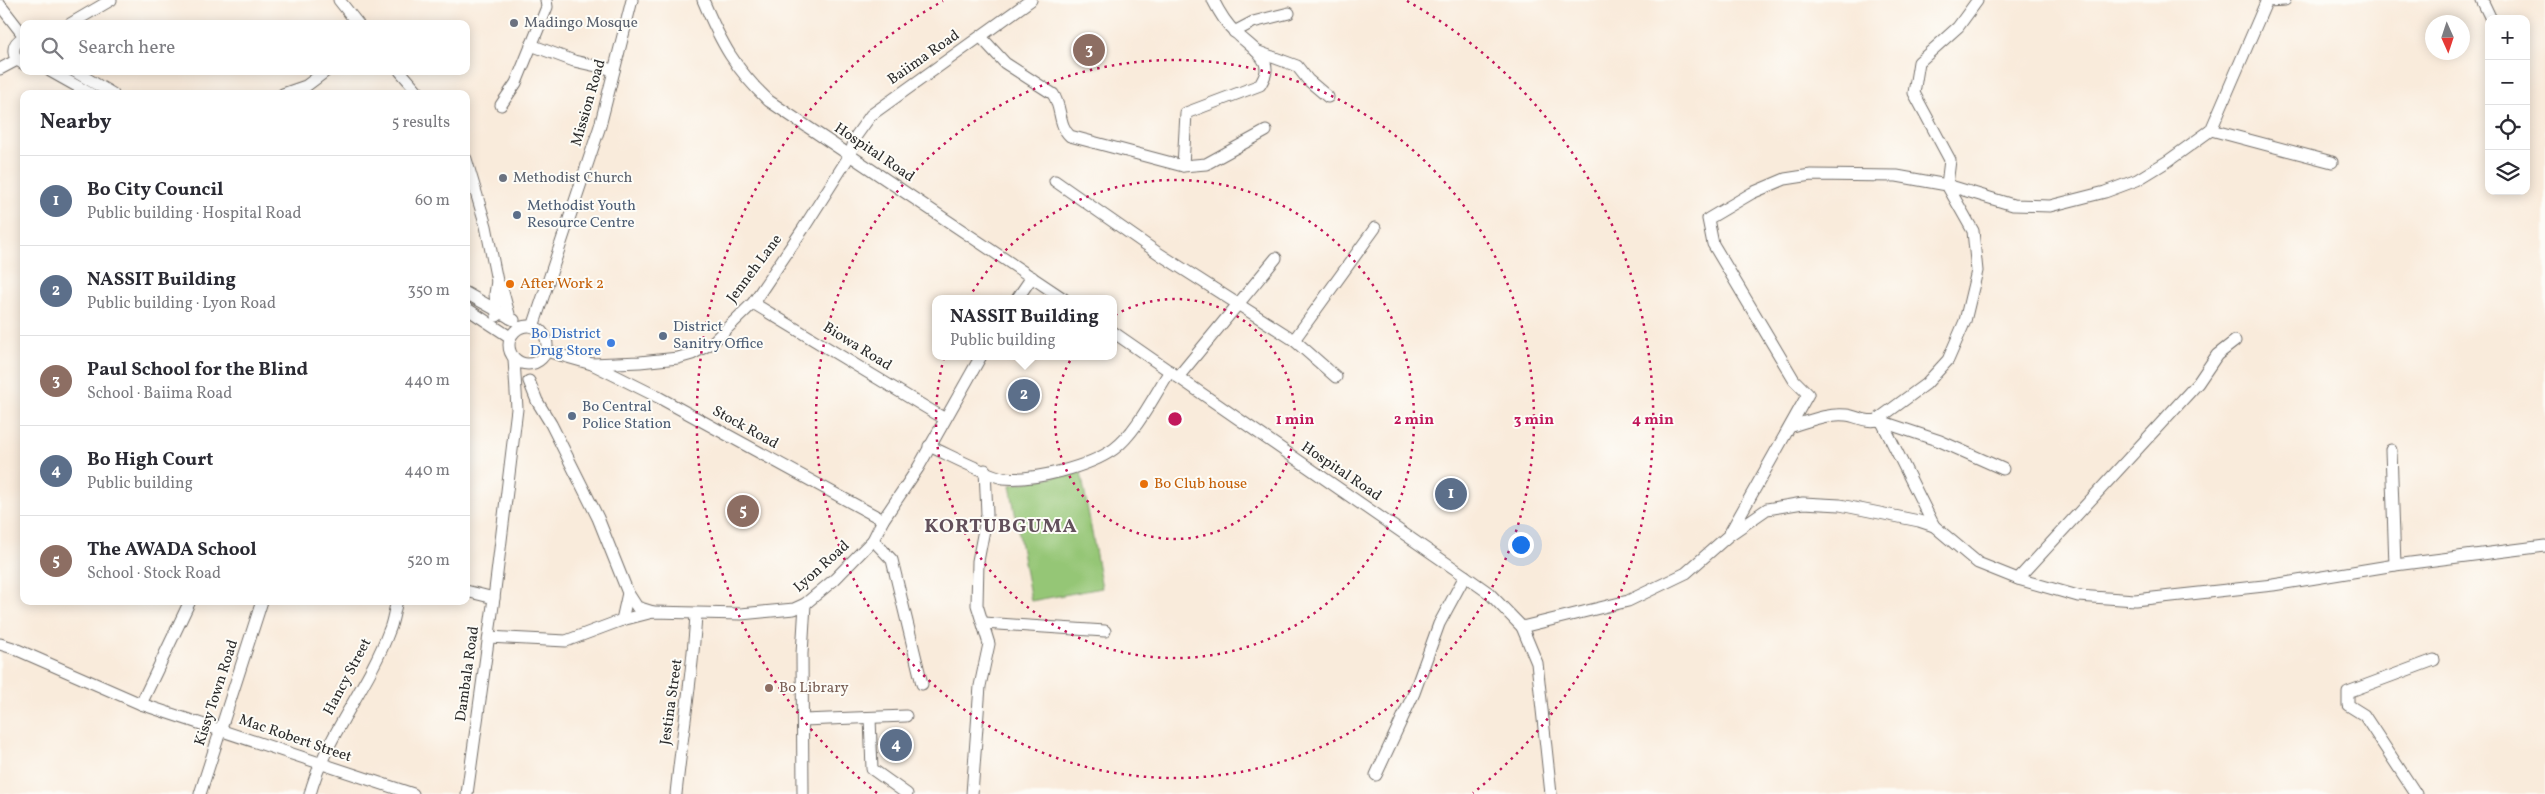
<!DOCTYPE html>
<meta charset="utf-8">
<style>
body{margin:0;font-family:Vollkorn,serif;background:#f2f2f3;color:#2b2b33}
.controls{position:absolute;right:15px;top:15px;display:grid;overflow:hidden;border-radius:10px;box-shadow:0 2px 12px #0003}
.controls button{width:45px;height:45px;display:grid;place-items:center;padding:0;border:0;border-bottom:1px solid #e1e1e2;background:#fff;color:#2b2b33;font:25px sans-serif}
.compass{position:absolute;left:2425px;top:15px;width:45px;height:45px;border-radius:50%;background:#fff;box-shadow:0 2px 12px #0003;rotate:177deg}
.you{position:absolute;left:1520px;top:544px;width:18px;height:18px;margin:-12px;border:4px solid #fff;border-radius:50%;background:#1a73e8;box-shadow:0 0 0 8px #1a73e833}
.badge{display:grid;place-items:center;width:32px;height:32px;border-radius:50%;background:#d1495b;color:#fff;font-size:16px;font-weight:700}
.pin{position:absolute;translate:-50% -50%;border:2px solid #fff;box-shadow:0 1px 5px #0006}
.popup{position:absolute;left:932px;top:295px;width:185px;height:65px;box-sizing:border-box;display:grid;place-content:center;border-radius:10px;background:#fff;filter:drop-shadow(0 1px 4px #0005);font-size:16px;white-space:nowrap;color:#7c7c81}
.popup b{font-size:19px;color:#2b2b33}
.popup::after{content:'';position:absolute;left:50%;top:100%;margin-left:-10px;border:10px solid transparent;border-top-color:#fff}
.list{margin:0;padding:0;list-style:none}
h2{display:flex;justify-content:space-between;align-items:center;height:65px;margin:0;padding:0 20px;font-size:21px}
h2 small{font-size:16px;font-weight:400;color:#7c7c81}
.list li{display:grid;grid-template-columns:32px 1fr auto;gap:15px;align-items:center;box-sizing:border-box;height:90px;padding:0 20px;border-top:1px solid #e1e1e2}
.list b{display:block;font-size:19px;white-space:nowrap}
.list p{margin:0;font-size:16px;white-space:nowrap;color:#7c7c81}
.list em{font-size:16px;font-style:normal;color:#7c7c81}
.icon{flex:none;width:28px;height:28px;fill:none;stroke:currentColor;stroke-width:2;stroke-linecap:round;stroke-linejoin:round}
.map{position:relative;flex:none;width:2545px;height:794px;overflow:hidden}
.search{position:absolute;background:#fff;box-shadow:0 2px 12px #0003;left:20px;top:20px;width:450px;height:55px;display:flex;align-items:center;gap:12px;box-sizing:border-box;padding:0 18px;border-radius:10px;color:#7c7c81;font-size:19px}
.panel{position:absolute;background:#fff;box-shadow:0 2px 12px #0003;left:20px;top:90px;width:450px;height:515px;border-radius:10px}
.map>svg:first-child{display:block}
.green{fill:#95c676;stroke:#607850}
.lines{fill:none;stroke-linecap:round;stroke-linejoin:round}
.minor-casing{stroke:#736e69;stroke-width:13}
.minor{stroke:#fff;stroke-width:11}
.ring{fill:none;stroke:#c2185b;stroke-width:2.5;stroke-dasharray:2.5 5}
.worship-dot{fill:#6b7280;stroke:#fdfcf7;stroke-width:2}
.service-dot{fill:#5c6f8a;stroke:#fdfcf7;stroke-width:2}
.food-dot{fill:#e8710a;stroke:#fdfcf7;stroke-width:2}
.shop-dot{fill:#3f7fe0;stroke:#fdfcf7;stroke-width:2}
.education-dot{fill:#8d6e63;stroke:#fdfcf7;stroke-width:2}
.labels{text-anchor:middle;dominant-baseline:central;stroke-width:4;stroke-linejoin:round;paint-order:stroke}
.worship-label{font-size:15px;fill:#5b616d;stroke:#fdfcf7;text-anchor:start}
.street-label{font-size:15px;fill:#2b2b2b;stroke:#fdfcf7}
.service-label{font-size:15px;fill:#4e5e75;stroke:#fdfcf7;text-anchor:start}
.food-label{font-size:15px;fill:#c56008;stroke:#fdfcf7;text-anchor:start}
.shop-label{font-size:15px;fill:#366cbe;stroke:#fdfcf7;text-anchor:end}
.education-label{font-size:15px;fill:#785e54;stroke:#fdfcf7;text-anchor:start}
.district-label{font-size:20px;font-weight:bold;letter-spacing:1px;fill:#62505b;stroke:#fdfcf7}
.centre{fill:#c2185b;stroke:#fdfcf7;stroke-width:2.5}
.ring-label{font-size:15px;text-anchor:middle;font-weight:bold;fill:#c2185b;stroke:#fdfcf7;stroke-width:4;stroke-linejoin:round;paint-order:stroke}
</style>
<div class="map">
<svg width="2545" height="794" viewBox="0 0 2545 794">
<rect width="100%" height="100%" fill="#fdfcf7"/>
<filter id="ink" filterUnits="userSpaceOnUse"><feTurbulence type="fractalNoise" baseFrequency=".02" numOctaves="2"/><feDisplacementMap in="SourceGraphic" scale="10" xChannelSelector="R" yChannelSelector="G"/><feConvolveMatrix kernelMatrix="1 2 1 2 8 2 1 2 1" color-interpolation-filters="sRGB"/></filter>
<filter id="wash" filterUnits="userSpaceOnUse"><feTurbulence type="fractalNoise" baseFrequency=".0096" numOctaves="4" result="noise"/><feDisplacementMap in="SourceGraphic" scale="20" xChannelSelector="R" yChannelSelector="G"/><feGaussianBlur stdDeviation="1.12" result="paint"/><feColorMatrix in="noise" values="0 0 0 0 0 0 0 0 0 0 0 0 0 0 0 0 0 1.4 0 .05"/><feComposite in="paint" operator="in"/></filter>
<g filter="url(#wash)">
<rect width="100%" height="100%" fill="#f9ebdb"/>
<!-- green -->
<path class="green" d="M1081 472 1102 588 1031 601 1010 485Z"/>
</g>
<g filter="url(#ink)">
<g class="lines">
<!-- minor casing -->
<g class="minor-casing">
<g id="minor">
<path d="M339 0 358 24"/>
<path d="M703 0C721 43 735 69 769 101L1064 299"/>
<path d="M2482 0 2491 19"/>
<path d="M2267 1 2285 0"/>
<path d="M0 5 24 36"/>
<path d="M70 24 111 0"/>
<path d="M1234 32 1253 22 1289 13"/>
<path d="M24 37C11 43 10 58 24 64"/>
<path d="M981 37 1005 63 1053 94C1062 107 1058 125 1070 136L1183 166 1206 164 1266 131"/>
<path d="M531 45 574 61 614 70"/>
<path d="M1256 51 1297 66 1308 80 1328 97"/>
<path d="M0 69 17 60"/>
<path d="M50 71 91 94"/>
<path d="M74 71 113 94"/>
<path d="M400 71 420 94"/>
<path d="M283 94 306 86 326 71"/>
<path d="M501 105 516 83 547 7 546 0"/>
<path d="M2211 130 2332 162"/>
<path d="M466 159 486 226 497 281 503 292 510 318"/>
<path d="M1183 166 1186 113 1260 85C1264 78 1268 72 1265 63 1259 50 1245 42 1235 32 1225 23 1219 12 1213 0"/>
<path d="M1055 181 1158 253 1294 340 1336 377"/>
<path d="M497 281 495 294 497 316"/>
<path d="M466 293 514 320"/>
<path d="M1017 299 1032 277"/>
<path d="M753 303 945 419"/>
<path d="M466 308 510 337"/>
<circle cx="528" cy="345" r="19"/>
<path d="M533 327 600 126 632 0"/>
<path d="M1113 332 1465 576 1489 593 1522 627 1537 663 1551 794"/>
<path d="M1294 340 1375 228"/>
<path d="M546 351 592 364 658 397 883 520"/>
<path d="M592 364 640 362 678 358 692 354 712 343 753 303 803 229 850 155 856 136 871 115 1031 0"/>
<path d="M1178 377 1276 258"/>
<path d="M529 381 537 401 551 424 598 518 628 593 637 607 653 612"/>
<path d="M1877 420 1940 441 2003 469"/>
<path d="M1883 424 1934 526"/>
<path d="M1792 426C1809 421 1828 413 1846 415 1857 416 1866 423 1877 420L1926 384 1948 360 1965 321 1977 271 1973 231 1947 185 1950 160 1914 93 1919 62 1958 27 1977 1"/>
<path d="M929 446C945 453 989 476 1003 478 1033 481 1089 467 1114 449 1136 433 1155 394 1170 371"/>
<path d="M2391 450 2395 565"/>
<path d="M1730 533 1808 394 1794 380 1713 244 1708 219 1752 193 1785 179 1811 175 1897 176 1947 185 2013 205 2050 206 2105 192 2137 180 2168 161 2211 130 2267 0"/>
<path d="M873 540 892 560 922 684"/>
<path d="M2018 579 2198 383 2217 355 2235 341"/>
<path d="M466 591 494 598"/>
<path d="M622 620 628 593"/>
<path d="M984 623 1105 631"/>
<path d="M1522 627 1628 601 1686 573 1728 536 1767 509 1803 503 1840 505 1919 521 1934 526 1978 563 2018 579 2078 596 2135 600 2273 585 2395 565 2545 546"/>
<path d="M489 637 566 641 622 620 653 612 741 614 794 609 805 604 835 579 873 540 883 520 918 468 981 356"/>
<path d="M0 644 13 648 141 704 413 794"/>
<path d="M141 704 190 601"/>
<path d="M870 718 872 769 907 794"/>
<path d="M803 720 906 716"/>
<path d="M1376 775 1414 693 1439 624 1465 576"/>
<path d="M200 794 262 601"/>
<path d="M310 794C326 735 368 688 389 631 393 622 394 611 397 601"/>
<path d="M467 794 494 598 517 409 514 359"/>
<path d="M676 794C682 734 693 674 696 614"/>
<path d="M803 794 802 654 805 604"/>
<path d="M972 794 980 686 989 644 977 605 978 561 987 514 985 470"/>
<path d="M2416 794 2364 715 2348 705V692L2434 660"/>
</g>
</g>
<!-- minor -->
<use href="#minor" class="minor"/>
</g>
</g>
<!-- distance rings -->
<g class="ring">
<circle cx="1175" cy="419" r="120"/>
<circle cx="1175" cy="419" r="239"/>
<circle cx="1175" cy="419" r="359"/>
<path d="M877 793A478 478 0 0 1 943 1M1407 1A478 478 0 0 1 1473 793"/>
</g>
<!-- markers -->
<g class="worship-dot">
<circle cx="514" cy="23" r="5"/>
<circle cx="503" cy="178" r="5"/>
</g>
<g class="service-dot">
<circle cx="517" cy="215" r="5"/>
<circle cx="663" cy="336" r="5"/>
<circle cx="572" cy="416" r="5"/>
</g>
<g class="food-dot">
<circle cx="510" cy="284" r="5"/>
<circle cx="1144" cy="484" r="5"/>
</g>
<circle class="shop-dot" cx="611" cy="343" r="5"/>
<circle class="education-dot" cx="769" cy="688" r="5"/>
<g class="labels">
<!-- worship labels -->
<g class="worship-label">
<text x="524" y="23">Madingo Mosque</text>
<text x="513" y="178">Methodist Church</text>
</g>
<!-- street labels -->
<g class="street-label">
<text transform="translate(924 58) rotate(-35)">Baiima Road</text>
<text transform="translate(589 103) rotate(-74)">Mission Road</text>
<text transform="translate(874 153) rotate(34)">Hospital Road</text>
<text transform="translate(755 269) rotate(-53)">Jenneh Lane</text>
<text transform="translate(857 347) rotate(32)">Biowa Road</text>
<text transform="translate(745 428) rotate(29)">Stock Road</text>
<text transform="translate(1341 472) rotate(34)">Hospital Road</text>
<text transform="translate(822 567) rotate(-42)">Lyon Road</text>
<text transform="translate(468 674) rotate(-82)">Dambala Road</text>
<text transform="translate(348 677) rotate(-62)">Hancy Street</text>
<text transform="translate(217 693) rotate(-72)">Kissy Town Road</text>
<text transform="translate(672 702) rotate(-82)">Jestina Street</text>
<text transform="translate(295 739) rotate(19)">Mac Robert Street</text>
</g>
<!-- service labels -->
<g class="service-label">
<text x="527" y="206">Methodist Youth<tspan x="527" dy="17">Resource Centre</tspan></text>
<text x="673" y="327">District<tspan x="673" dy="17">Sanitry Office</tspan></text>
<text x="582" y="407">Bo Central<tspan x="582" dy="17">Police Station</tspan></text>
</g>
<!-- food labels -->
<g class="food-label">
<text x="520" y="284">After Work 2</text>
<text x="1154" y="484">Bo Club house</text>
</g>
<!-- shop labels -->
<g class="shop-label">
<text x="601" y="334">Bo District<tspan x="601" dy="17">Drug Store</tspan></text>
</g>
<!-- education labels -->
<g class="education-label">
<text x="779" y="688">Bo Library</text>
</g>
<!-- district labels -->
<g class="district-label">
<text x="1001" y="527">KORTUBGUMA</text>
</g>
</g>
<circle cx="1175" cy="419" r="8" class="centre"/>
<g class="ring-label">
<text x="1295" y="424">1 min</text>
<text x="1414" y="424">2 min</text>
<text x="1534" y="424">3 min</text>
<text x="1653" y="424">4 min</text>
</g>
</svg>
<div class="controls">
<button>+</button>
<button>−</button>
<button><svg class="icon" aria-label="locate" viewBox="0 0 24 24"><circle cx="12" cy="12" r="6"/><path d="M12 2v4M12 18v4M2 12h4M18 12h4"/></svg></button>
<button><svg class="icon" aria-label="layers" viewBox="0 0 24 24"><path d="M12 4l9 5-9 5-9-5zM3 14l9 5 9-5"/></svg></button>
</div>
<svg class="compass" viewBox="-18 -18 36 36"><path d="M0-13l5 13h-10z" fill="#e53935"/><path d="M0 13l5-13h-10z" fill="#7c7c81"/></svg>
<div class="you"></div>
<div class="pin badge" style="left:1451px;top:494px;background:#5c6f8a">1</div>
<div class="pin badge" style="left:1024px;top:395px;background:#5c6f8a">2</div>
<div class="popup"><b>NASSIT Building</b>Public building</div>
<div class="pin badge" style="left:1089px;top:50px;background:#8d6e63">3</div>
<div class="pin badge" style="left:896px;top:745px;background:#5c6f8a">4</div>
<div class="pin badge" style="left:743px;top:511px;background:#8d6e63">5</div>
<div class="search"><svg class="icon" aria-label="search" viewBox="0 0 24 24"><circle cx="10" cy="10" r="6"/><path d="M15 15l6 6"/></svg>Search here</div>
<section class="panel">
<h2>Nearby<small>5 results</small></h2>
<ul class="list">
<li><span class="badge" style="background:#5c6f8a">1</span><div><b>Bo City Council</b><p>Public building · Hospital Road</p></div><em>60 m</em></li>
<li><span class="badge" style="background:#5c6f8a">2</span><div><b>NASSIT Building</b><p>Public building · Lyon Road</p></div><em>350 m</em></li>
<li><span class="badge" style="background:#8d6e63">3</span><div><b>Paul School for the Blind</b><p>School · Baiima Road</p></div><em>440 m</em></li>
<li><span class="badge" style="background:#5c6f8a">4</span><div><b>Bo High Court</b><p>Public building</p></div><em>440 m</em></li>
<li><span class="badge" style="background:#8d6e63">5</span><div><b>The AWADA School</b><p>School · Stock Road</p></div><em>520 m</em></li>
</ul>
</section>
</div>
